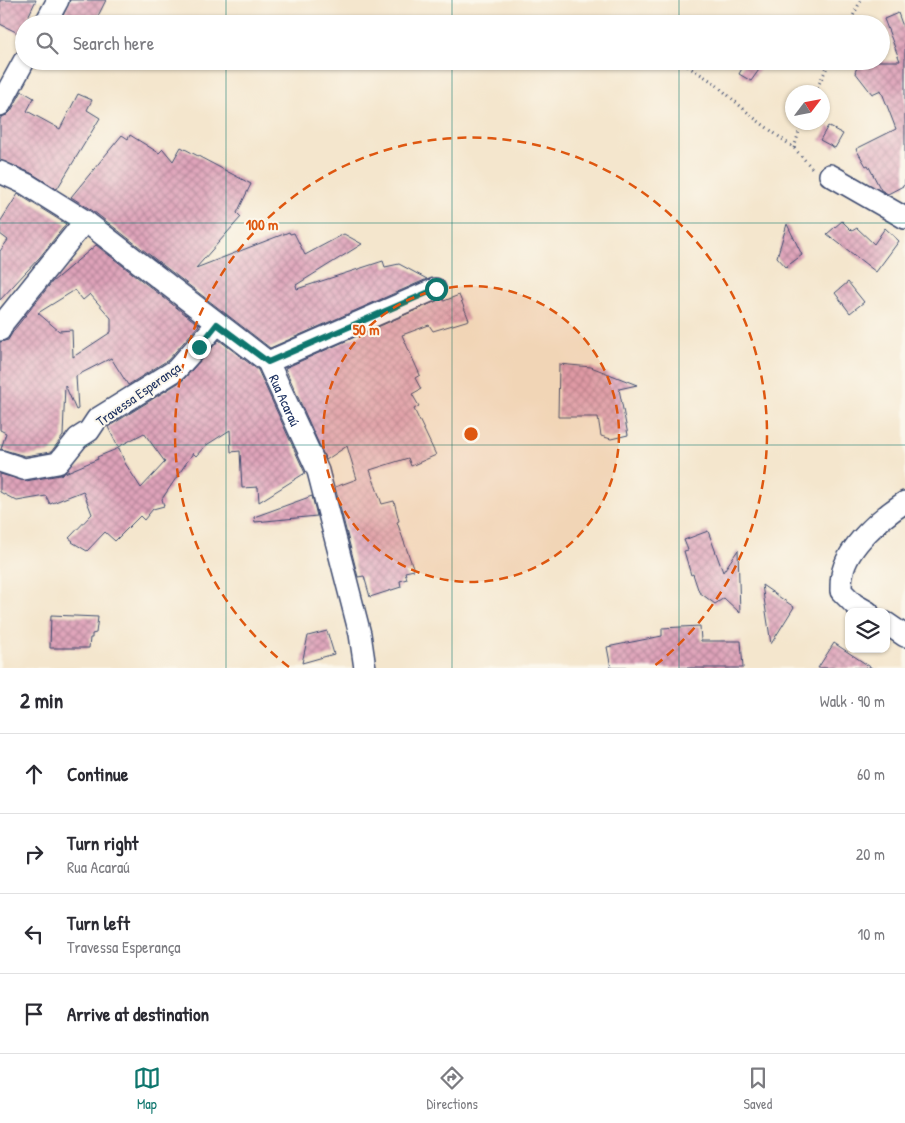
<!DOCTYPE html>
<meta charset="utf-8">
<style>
body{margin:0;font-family:"Patrick Hand",sans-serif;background:#f7f7f7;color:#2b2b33}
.controls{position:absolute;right:15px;bottom:15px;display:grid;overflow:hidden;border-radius:10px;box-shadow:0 1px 4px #0004}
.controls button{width:45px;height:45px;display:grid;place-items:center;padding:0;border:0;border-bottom:1px solid #e1e1e2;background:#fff;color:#2b2b33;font:25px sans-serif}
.compass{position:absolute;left:785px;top:85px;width:45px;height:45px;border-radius:50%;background:#fff;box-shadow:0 1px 4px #0004;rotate:58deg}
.stop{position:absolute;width:15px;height:15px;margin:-11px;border:4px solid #0f766e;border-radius:50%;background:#fff}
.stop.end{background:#0f766e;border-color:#fff;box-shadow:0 1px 5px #0008}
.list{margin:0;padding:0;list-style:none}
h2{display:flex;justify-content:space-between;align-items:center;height:65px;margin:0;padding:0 20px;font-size:21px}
h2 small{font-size:16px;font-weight:400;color:#7c7c81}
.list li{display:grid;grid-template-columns:32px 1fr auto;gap:15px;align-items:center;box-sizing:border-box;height:80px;padding:0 20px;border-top:1px solid #e1e1e2}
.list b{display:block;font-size:19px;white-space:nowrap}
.list p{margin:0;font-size:16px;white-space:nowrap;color:#7c7c81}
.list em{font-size:16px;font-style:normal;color:#7c7c81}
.icon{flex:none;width:28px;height:28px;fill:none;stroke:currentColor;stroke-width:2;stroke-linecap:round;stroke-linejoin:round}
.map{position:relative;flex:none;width:905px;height:668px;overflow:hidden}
.search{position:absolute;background:#fff;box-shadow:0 1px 4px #0004;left:15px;right:15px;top:15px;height:55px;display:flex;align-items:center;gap:12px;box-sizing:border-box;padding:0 18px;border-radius:28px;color:#7c7c81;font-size:19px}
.sheet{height:385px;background:#fff}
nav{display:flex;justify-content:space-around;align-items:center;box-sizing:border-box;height:70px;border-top:1px solid #e1e1e2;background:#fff;font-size:14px;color:#7c7c81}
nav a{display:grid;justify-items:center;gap:2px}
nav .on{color:#0f766e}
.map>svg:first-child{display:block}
.building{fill:url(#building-cross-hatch);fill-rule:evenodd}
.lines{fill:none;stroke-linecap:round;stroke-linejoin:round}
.minor-casing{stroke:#3c4a6f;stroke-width:24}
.path{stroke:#3c4a6f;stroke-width:3;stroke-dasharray:1 4;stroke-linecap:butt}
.minor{stroke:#fff;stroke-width:21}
.route{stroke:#0f766e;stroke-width:6}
.grid{fill:none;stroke:#0f766e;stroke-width:1;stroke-opacity:0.55}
.ring{fill:none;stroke:#de5710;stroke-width:2.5;stroke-dasharray:9 6}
.labels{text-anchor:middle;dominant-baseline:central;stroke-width:4;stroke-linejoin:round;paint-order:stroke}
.street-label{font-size:14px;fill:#1b2f5e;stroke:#fbf7ec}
.centre{fill:#de5710;stroke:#fbf7ec;stroke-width:2.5}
.ring-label{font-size:15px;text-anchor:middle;font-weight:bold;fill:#de5710;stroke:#fbf7ec;stroke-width:4;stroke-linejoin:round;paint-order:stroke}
</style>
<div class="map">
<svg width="905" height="668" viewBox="0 0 905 668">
<defs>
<pattern id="building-cross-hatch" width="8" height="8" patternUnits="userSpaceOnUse" patternTransform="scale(1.25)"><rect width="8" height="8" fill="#dfa3b9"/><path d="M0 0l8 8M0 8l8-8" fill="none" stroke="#b4859a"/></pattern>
</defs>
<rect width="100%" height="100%" fill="#fbf7ec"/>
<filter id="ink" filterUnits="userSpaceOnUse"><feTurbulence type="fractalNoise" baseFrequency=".02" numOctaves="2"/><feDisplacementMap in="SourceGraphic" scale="10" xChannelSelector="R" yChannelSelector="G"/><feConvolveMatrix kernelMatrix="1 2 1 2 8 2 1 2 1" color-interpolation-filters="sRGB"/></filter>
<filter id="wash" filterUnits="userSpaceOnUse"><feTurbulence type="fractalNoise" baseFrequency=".0096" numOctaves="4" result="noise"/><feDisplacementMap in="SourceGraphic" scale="20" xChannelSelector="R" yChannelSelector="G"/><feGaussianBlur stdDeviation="1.12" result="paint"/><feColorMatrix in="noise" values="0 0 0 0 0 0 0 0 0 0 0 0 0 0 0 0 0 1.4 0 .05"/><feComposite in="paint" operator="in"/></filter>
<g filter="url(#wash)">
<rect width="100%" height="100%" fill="#f4e6cd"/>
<g id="blocks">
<!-- building -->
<g class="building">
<path d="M0 0H36L20 34 0 24Z"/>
<path d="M70 0H106L94 24H59Z"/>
<path d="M898 13 905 32V185L888 194 881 190 868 165 866 166 856 149 896 129 881 90 872 94 855 72 860 61H900L884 19Z"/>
<path d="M746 61H752L761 67 751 81 739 74Z"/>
<path d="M22 91 34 98 27 111 60 129 78 94 92 100 87 110 100 118 57 189 31 173 0 160V120L1 117 7 115 11 111Z"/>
<path d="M828 126 843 134 835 148 820 140Z"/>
<path d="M122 135 128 139 130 135 159 153 163 149 173 161 181 147 251 184 237 213 241 217 196 268 289 232 290 234 294 233 305 255 344 234 362 244 296 285 297 289 383 261 385 267 399 264 427 279 270 348 93 211 71 197Z"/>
<path d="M18 194 66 224 40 257 0 300V251L8 240 0 234V222Z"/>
<path d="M842 221 852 231 857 228 874 244 885 228 899 241 876 272 827 234Z"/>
<path d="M787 224 802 255 786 267 777 257Z"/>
<path d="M96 245 199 325 168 360 128 385 111 358 76 376 78 409 76 410 65 385 63 436 51 452 25 456 1 449 6 433 0 430V342L8 340 14 330 52 282ZM75 290 83 300 90 294 111 318V332L73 357 72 330 59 331 38 313Z"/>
<path d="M848 282 864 302 850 313 835 293Z"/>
<path d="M459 295 469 320 433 331 429 325 402 335 420 375 415 378 421 389 412 394 419 406 414 409 436 455 411 466 408 458 370 470 382 504 394 501 399 521 397 522 414 570 405 572 407 579 400 581 401 587 370 597 364 576 358 577 335 487 357 479 347 446 326 460 285 368 443 298 444 301Z"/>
<path d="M219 340 258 370 305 473 259 502 258 487 242 488 240 451 231 452 230 430 205 446 196 456 193 453 162 499 164 506 153 509 144 520 140 516 115 541 105 532 87 551 72 542 73 541 69 538 92 514 83 491 50 504 46 496 17 501 0 492V474L26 481 60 475 98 459 97 457 119 448 125 463 141 488 165 462 144 433 118 447 108 427 183 380Z"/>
<path d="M559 364 591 367 637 385 619 389 628 435 611 439 601 436 598 417H558Z"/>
<path d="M312 496 317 516 255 522 254 517Z"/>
<path d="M708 531 723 572 738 550 740 613 724 598 715 604 699 592 693 574 691 575 684 551 688 550 684 540Z"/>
<path d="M762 585 794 607 771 644Z"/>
<path d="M51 615 98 617 96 633 92 634V638H90L89 648H50Z"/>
<path d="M700 626 701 641H741L743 668H611L607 647 662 636V628Z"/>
<path d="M327 631 334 654 302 663 308 636Z"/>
<path d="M834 643 872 668H818Z"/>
</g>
</g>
</g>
<g filter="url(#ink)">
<use href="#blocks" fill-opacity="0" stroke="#3c4a6f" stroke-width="1"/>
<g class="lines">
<!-- minor casing -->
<g class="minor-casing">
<g id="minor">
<path d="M45 24 58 0"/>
<path d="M0 105 24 61"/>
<path id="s1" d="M0 172 26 184 85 221 268 362 318 471 360 634 365 668"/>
<path d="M830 175 905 218"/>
<path d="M0 330 3 323 85 221"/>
<path d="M268 362 435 289"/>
<path d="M0 461 24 469 58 463 78 438 89 431 97 419 176 370 217 324"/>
<path d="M868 612 854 604 841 591C841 586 841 580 842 575 847 546 882 517 905 502"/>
<path d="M886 623 905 636"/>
</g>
</g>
<!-- path -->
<g class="path">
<path d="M849 24 861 0"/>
<path d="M679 61 713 82 754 118 794 148 812 168"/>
<path d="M815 92 830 61"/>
<path d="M794 148 802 122"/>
</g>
<!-- minor -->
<use href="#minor" class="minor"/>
</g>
</g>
<g class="lines" filter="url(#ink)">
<!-- route -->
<path class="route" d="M199 347 217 324 268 362 436 289"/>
</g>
<!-- grid -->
<path class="grid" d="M226 0V24M452 0V24M679 0V24M226 61V668M452 61V668M679 61V668M0 223H905M0 445H905"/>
<!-- distance rings -->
<circle cx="471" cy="434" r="148" fill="#de5710" fill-opacity=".12"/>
<g class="ring">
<circle cx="471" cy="434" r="148"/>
<path d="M289 667A296 296 0 1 1 653 667"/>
</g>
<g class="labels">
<!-- street labels -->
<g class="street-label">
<text transform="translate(138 394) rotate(-35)">Travessa Esperança</text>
<text stroke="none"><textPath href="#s1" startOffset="371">Rua Acaraú</textPath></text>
</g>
</g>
<circle cx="471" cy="434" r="8" class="centre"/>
<g class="ring-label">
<text x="262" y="230">100 m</text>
<text x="366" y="335">50 m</text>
</g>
</svg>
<div class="controls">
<button><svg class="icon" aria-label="layers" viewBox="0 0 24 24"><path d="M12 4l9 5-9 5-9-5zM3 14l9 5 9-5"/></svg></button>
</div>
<svg class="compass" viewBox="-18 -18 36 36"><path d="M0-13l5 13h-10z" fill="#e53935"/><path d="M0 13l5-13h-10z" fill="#7c7c81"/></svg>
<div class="stop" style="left:436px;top:289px"></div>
<div class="stop end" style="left:199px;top:347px"></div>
<div class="search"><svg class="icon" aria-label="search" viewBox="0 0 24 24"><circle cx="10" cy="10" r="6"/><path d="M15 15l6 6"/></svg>Search here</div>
</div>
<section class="sheet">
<h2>2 min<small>Walk · 90 m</small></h2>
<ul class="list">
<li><svg class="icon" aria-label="ahead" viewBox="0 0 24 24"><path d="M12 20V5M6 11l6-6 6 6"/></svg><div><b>Continue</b></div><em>60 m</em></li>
<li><svg class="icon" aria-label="right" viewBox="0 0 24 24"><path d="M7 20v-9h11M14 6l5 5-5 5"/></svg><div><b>Turn right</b><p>Rua Acaraú</p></div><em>20 m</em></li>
<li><svg class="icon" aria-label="left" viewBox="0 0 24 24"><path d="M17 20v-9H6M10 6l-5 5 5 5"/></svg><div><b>Turn left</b><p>Travessa Esperança</p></div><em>10 m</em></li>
<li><svg class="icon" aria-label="arrive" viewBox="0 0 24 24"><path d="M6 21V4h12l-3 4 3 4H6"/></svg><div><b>Arrive at destination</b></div></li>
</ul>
</section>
<nav>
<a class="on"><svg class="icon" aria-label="map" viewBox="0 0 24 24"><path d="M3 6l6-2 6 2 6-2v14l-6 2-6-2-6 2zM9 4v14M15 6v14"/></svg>Map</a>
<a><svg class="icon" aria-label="directions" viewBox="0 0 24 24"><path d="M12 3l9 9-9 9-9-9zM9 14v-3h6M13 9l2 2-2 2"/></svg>Directions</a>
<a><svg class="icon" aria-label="saved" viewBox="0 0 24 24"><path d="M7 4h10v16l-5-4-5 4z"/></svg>Saved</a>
</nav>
